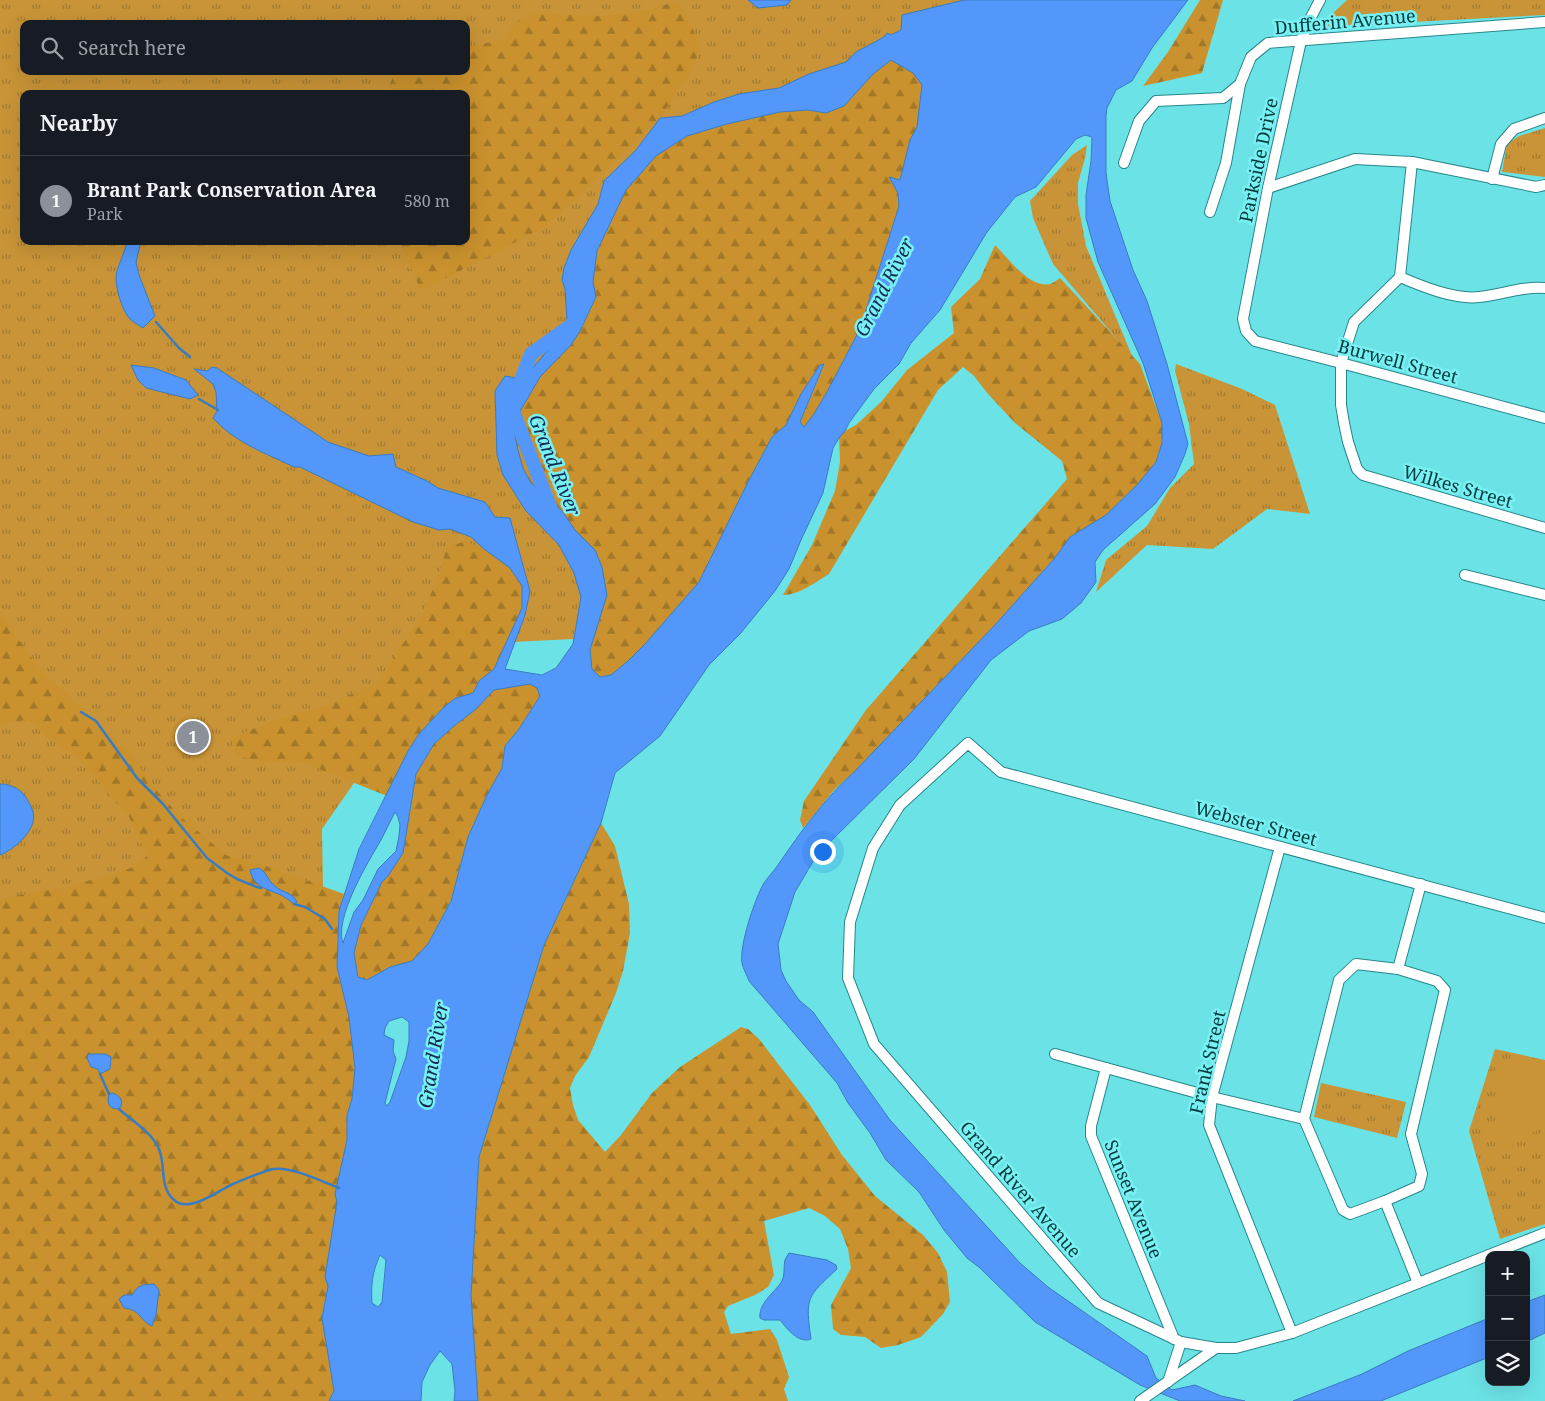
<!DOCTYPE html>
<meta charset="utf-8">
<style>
body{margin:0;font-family:"Noto Serif",serif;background:#20242c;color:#f1f3f6}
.controls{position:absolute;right:15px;bottom:15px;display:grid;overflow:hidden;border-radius:10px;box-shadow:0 5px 20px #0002}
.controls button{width:45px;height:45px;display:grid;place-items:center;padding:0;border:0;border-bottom:1px solid #363941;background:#171b24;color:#f1f3f6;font:25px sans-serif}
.you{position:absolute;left:822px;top:851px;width:18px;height:18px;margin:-12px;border:4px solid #fff;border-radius:50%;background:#1a73e8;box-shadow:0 0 0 8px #1a73e833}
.badge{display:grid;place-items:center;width:32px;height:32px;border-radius:50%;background:#8c9099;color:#fff;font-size:16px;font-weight:700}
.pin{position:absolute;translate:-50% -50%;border:2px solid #fff;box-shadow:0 1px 5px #0006}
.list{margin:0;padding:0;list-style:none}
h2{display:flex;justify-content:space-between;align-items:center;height:65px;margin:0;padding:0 20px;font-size:21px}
h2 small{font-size:16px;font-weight:400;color:#9ea1a6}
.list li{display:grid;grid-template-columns:32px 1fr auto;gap:15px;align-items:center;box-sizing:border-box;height:90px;padding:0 20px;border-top:1px solid #363941}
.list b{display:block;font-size:19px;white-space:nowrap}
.list p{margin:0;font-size:16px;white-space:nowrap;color:#9ea1a6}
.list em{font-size:16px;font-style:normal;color:#9ea1a6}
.icon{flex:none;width:28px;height:28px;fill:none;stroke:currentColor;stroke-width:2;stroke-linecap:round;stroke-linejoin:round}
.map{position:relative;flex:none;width:1545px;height:1401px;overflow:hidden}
.search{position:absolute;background:#171b24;box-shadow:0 5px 20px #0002;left:20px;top:20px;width:450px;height:55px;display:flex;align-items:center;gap:12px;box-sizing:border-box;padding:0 18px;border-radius:10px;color:#9ea1a6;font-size:19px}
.panel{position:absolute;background:#171b24;box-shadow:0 5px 20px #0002;left:20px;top:90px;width:450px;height:155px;border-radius:10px}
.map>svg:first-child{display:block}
.grass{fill:url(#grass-tufts);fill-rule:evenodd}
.forest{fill:url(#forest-firs)}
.pitch{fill:#c99437}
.water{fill:#5297f9;stroke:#3a7cc1;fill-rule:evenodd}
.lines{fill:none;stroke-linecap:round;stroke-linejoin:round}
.stream{stroke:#3a7cc1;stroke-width:2.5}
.river{stroke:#5297f9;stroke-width:14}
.minor-casing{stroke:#27878a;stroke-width:12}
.minor{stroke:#fff;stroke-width:10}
.labels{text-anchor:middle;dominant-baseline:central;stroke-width:5;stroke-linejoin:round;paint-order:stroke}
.street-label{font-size:18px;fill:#023c3d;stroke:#79f0f3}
.water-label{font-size:19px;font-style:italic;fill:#112c52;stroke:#79f0f3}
</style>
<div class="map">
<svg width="1545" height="1401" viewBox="0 0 1545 1401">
<defs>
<pattern id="grass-tufts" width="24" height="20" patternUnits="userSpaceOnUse" patternTransform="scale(1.25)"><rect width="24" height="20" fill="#c99437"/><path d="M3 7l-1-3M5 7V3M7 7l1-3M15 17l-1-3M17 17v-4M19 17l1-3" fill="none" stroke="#a17a30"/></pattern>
<pattern id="forest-firs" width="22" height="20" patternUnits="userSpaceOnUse" patternTransform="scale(1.25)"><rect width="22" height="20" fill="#ca922e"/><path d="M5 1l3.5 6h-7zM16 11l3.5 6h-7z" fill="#a27828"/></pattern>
</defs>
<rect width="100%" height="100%" fill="#6be3e6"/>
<!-- grass -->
<g class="grass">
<path d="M0 0H1005L614 637 450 645 322 829 326 1058 0 1294ZM24 24H466V71H24ZM24 94H466V241H24Z"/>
<path d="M1347 0H1545V15L1318 27Z"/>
<path d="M1545 128V177L1502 172 1507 144 1519 136Z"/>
<path d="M1087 145 1085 158 1078 183V204L1086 246 1133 358 1053 264 1033 218 1030 201 1072 155Z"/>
<path d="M1176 364 1242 389 1275 405 1310 514 1267 509 1213 549 1147 545 1096 592 1106 560 1147 526 1170 488 1194 464 1189 424 1175 371Z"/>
<path d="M1495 1049 1545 1060V1224L1500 1239 1469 1131Z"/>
<path d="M1321 1083 1406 1102 1397 1138 1314 1117Z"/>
</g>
<!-- forest -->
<g class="forest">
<path d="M1200 0H1223L1202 73 1143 86 1168 52Z"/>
<path d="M673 3 678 4 683 8 701 47 687 78 679 86 676 95 660 118 545 227 421 291 399 241H466V94H385L396 71H466V47L503 40C513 26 516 17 535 14L605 16 651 9Z"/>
<path d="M891 60 913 73 922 84 917 127 910 140 900 180 890 177 898 193 899 206 860 329 827 392 814 414 804 427 800 422 824 365H820L801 394 786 425 772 437 747 484 699 582 645 644 628 661 611 675 599 677 592 669 590 650 607 595 602 567 595 550 575 530 562 511 531 483 523 468 515 436V420L525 405 531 390 552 363 596 297 593 283 597 251 626 190 656 156 687 136 727 124 780 112 808 110 826 113 844 106 873 74Z"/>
<path d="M995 245C1008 258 1030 289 1050 284 1053 283 1057 280 1060 278L1140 364 1162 423V443L1156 462 1137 485 1106 515 1070 537 1054 559 994 626 855 771 834 790 803 828 800 820 804 801 866 710 1067 479 1062 461 1015 423 988 394 974 376 963 367 938 390 829 574C815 582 800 595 783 595L812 545 835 491 840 462 839 438 845 431 856 425 881 402 907 370 954 333 951 307 980 279Z"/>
<path d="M466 541 484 549 510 568 522 586V608L513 628 494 669 479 681 473 693 456 698 445 706 419 734 408 751 387 796 302 762H265L237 756 231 738 267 723 327 705 378 682 421 616 438 578 447 547Z"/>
<path d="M0 614 39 668 129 752 156 790 181 817 226 855 266 866 344 894 339 911 337 967 349 1017 355 1068 352 1099 347 1115V1140L335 1194 337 1202 325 1277 328 1286 322 1317 334 1391 329 1401H0V900L14 896 67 887 134 867 147 856 129 817 75 755 45 736 31 722 23 720 0 726Z"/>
<path d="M530 683 537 688 540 696 519 729 505 746 502 768 487 795 468 837 451 900 428 944 412 961 390 967 367 980 358 977 354 953 361 925 382 881 388 875 403 853 416 774 434 744 455 725 475 710 494 690Z"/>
<path d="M601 823 615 846 629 904 630 933 623 971 616 993 589 1057 575 1076 570 1088 573 1105 578 1120 605 1152 621 1135 652 1093 680 1067 741 1027 748 1029 759 1039 810 1105 842 1155 875 1196 923 1235 938 1253 947 1272 950 1302 943 1314 921 1337 898 1345 881 1348 865 1337 841 1335 833 1329 831 1305 851 1268 848 1249 840 1229 825 1216 809 1208 764 1221 774 1275 768 1287 755 1295 728 1306 724 1312 731 1334 770 1329 777 1340 789 1377 784 1389 788 1401H478L471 1295 479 1157 544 945Z"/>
</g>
<!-- pitch -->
<path class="pitch" d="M1514 1060 1545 1081V1127L1520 1137 1492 1138 1504 1064Z"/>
<!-- water -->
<g class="water">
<path d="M748 0H791L787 5 758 8Z"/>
<path d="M964 0H1188L1152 48 1132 81 1116 90 1107 108 1106 115V173L1110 201 1133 270 1147 301 1167 364 1188 444 1185 454 1175 477 1155 504 1103 550 1095 562 1096 582 1081 603 1062 619 1029 631 991 660 914 759 829 843 814 848 815 858 795 892 778 944 781 970 786 981 799 1000 813 1012 890 1120 1020 1263 1048 1287 1147 1356 1156 1378 1172 1390 1195 1385 1221 1396 1245 1401H1180L1140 1385 1035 1322 980 1268 967 1258 944 1230 919 1192 886 1160 870 1133 848 1103 837 1083 749 981C747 975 743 969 742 963 739 946 755 898 764 883 768 877 774 871 778 865 802 830 824 799 855 771L994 626 1054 559 1070 537 1106 515 1137 485 1156 462 1162 443V423L1143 363 1098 262 1086 218V195L1091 161 1092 137 1085 135 1076 139 1036 187 1015 197 987 232 940 310 911 343 899 364 874 389 849 423 845 431 839 438 833 448 823 493 801 540 789 569 775 591 740 634 709 665 660 736 615 773 601 823 544 945 479 1157 471 1295 478 1401H454L455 1391 452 1364 440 1351 430 1365 422 1382 421 1401H329L334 1391 322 1318 328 1286 325 1277 337 1202 335 1194 347 1140V1115L352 1099 355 1068 349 1017 337 967 339 911 359 849 408 751 419 734 445 706 456 698 473 693 479 681 494 669 522 608V586L510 568 484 549 471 537 450 529 439 530 413 522 300 467H294C265 453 234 442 213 418L217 411 216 392 213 384 194 369 207 371 212 367 217 368 328 442 369 456 393 454 396 467 427 481 438 488 485 502 495 517 510 518 530 591 525 615 505 669 542 675 556 668 573 644 581 597 574 573 559 545 526 511 503 475 497 455 495 391 505 376 523 379 562 334 567 321 565 289 562 280 564 268 571 250 598 204 604 181 636 150 660 118 682 116 714 102 739 94 779 88 809 74 846 62 856 52 884 37 887 33 891 35 901 30 902 15ZM891 60 913 73 922 85 917 127 910 140 900 180 889 177 898 193 899 206 860 329 827 392 814 414 804 427 800 422 824 364 820 365 801 394 786 425 772 437 747 484 699 582 645 644 628 661 611 675 600 677 592 669 590 650 607 595 602 567 595 550 575 530 562 511 531 483 523 468 518 450 515 436V420L540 377 571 345 580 331 596 297 593 282 597 251 626 190 656 156 687 136 727 124 780 112 808 110 826 113 844 106 873 74ZM530 684 537 688 540 696 519 729 505 746 502 768 487 795 468 837 451 901 428 944 412 961 390 967 367 980 358 977 354 953 361 925 382 882 388 876 403 853 416 774 434 744 455 725 475 710 494 690ZM395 812 398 817 400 825 399 836 396 851 378 869 363 900 354 912 343 943C334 918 368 862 381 840 386 831 390 821 395 812ZM402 1017 409 1022V1041L406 1057 390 1102 387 1106 385 1103 396 1059 393 1051 394 1040 384 1035 385 1028 389 1021ZM380 1255 386 1260 382 1302 378 1307 372 1303C371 1284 372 1273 380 1255Z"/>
<path d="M127 241H141L136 262 139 275 155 316 143 328C139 325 134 323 130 319 122 311 113 282 117 271 120 261 125 252 127 241Z"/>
<path d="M131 365 154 368 186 380 198 395 190 399 146 388 138 380Z"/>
<path d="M0 784C12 784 23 790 28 801 30 804 32 808 33 812 38 829 14 850 0 855Z"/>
<path d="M259 868C267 872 268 881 275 886 282 893 293 892 297 902L294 904C290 901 285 897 281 895 267 889 253 887 250 870Z"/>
<path d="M88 1054H105L111 1057 110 1069 100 1074 98 1069 91 1067 87 1058Z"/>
<path d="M112 1093C120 1095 125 1102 119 1109 108 1109 107 1103 109 1094Z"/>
<path d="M789 1253 827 1260 836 1265 837 1269C807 1297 805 1297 811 1339 799 1344 787 1329 780 1320H764L760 1318C758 1305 773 1293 780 1284 786 1276 783 1268 785 1260 786 1257 788 1255 789 1253Z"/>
<path d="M154 1284 159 1290 156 1315 152 1326C140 1321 140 1309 124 1308L119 1299 124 1295H132C139 1284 141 1285 154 1284Z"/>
<path d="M1545 1295V1333L1526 1342V1302Z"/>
<path d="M1489 1318V1357L1381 1401H1293L1362 1374 1408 1351Z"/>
</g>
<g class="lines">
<!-- stream -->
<g class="stream">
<path d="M156 322 179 348 190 357"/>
<path d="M199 399 218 410"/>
<path d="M81 712 96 721 137 778 163 804 207 858 227 873 237 879 257 887 261 888"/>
<path d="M294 904 305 907 325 919 332 929"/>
<path d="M100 1074 109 1094"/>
<path d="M119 1109C132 1121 152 1132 159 1149 166 1166 159 1187 174 1200 189 1214 219 1190 233 1184 245 1179 261 1172 273 1169 291 1166 323 1182 339 1188"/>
</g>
<!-- river -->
<path class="river" d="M553 514 511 406 531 354 577 321"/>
<!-- minor casing -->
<g class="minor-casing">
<g id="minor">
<path d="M1320 0 1310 19 1301 41 1268 188 1243 319 1246 331 1255 341 1341 363 1545 418"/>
<path d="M1412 162 1400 277 1354 322 1341 363V405L1344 423 1348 442 1357 469 1363 475 1545 528"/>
<path d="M1124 163 1139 121 1156 101 1223 98 1240 84 1251 57 1268 43 1545 22"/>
<path d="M1492 179 1501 144 1514 129 1545 118"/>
<path d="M1268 188 1355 159 1412 162 1536 187 1545 185"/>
<path d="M1210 212 1226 163 1240 84"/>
<path d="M1400 277C1421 286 1455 300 1479 297 1501 295 1522 286 1545 288"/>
<path d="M1465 575 1545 595"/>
<path d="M1280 847 1212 1097 1209 1125 1292 1333"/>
<path d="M1356 964 1398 969 1437 981 1445 990 1411 1134 1422 1174 1419 1186 1385 1201 1350 1214 1343 1210 1304 1119 1339 980Z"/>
<path d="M1398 969 1421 884"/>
<path d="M1055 1054 1212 1097 1304 1119"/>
<path d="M1106 1068 1091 1126V1136L1174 1339"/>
<path d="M1385 1201 1418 1283"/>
<path d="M1489 1255 1292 1333 1236 1348H1216L1181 1342 1098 1303 874 1044 848 978 850 922 873 848 900 805 968 743 1001 772 1545 918"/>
<path d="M1489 1255 1545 1233"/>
<path d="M1168 1382 1181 1342"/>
<path d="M1140 1401 1216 1348"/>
</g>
</g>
<!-- minor -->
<use href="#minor" class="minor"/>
</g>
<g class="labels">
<!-- street labels -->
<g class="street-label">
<text transform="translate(1345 21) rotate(-5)">Dufferin Avenue</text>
<text transform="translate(1258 160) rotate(-78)">Parkside Drive</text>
<text transform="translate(1398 361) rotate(15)">Burwell Street</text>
<text transform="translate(1458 486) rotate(16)">Wilkes Street</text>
<text transform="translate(1256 823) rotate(15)">Webster Street</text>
<text transform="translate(1207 1062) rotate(-77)">Frank Street</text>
<text transform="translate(1021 1189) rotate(49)">Grand River Avenue</text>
<text transform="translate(1134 1199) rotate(68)">Sunset Avenue</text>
</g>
<!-- water labels -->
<g class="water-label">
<text transform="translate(884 287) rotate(-63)">Grand River</text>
<text transform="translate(555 465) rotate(68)">Grand River</text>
<text transform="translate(433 1055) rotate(-81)">Grand River</text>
</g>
</g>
</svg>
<div class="controls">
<button>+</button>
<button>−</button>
<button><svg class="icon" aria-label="layers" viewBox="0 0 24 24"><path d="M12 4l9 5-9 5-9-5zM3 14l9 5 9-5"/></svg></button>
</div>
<div class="you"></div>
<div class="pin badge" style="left:193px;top:737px">1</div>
<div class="search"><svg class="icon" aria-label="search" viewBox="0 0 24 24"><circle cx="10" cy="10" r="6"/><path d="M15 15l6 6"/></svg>Search here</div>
<section class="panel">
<h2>Nearby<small></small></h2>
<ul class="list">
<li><span class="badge">1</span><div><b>Brant Park Conservation Area</b><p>Park</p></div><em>580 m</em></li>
</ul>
</section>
</div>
